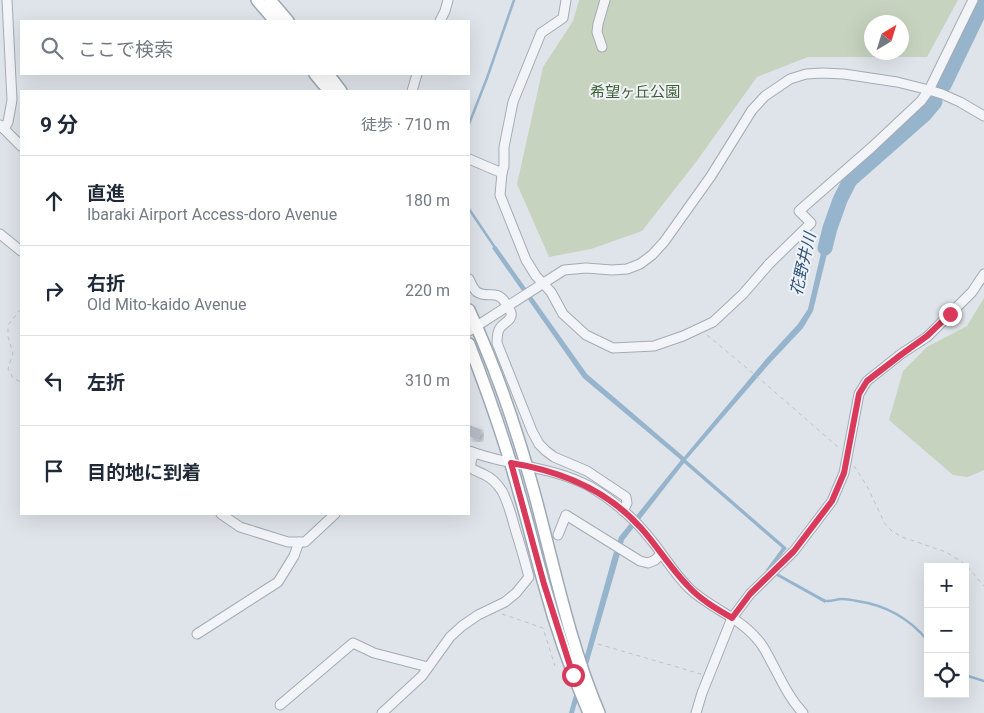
<!DOCTYPE html>
<html lang="ja">
<meta charset="utf-8">
<style>
body{margin:0;font-family:Roboto,"Noto Sans JP",sans-serif;background:#f2f2f3;color:#1f2937}
.controls{position:absolute;right:15px;bottom:15px;display:grid;overflow:hidden;border-radius:0px;box-shadow:0 5px 20px #0002}
.controls button{width:45px;height:45px;display:grid;place-items:center;padding:0;border:0;border-bottom:1px solid #e0e1e3;background:#fff;color:#1f2937;font:25px sans-serif}
.compass{position:absolute;left:864px;top:15px;width:45px;height:45px;border-radius:50%;background:#fff;box-shadow:0 5px 20px #0002;rotate:38deg}
.stop{position:absolute;width:15px;height:15px;margin:-11px;border:4px solid #d9395a;border-radius:50%;background:#fff}
.stop.end{background:#d9395a;border-color:#fff;box-shadow:0 1px 5px #0008}
.list{margin:0;padding:0;list-style:none}
h2{display:flex;justify-content:space-between;align-items:center;height:65px;margin:0;padding:0 20px;font-size:21px}
h2 small{font-size:16px;font-weight:400;color:#747a83}
.list li{display:grid;grid-template-columns:32px 1fr auto;gap:15px;align-items:center;box-sizing:border-box;height:90px;padding:0 20px;border-top:1px solid #e0e1e3}
.list b{display:block;font-size:19px;white-space:nowrap}
.list p{margin:0;font-size:16px;white-space:nowrap;color:#747a83}
.list em{font-size:16px;font-style:normal;color:#747a83}
.icon{flex:none;width:28px;height:28px;fill:none;stroke:currentColor;stroke-width:2;stroke-linecap:round;stroke-linejoin:round}
.map{position:relative;flex:none;width:984px;height:713px;overflow:hidden}
.search{position:absolute;background:#fff;box-shadow:0 5px 20px #0002;left:20px;top:20px;width:450px;height:55px;display:flex;align-items:center;gap:12px;box-sizing:border-box;padding:0 18px;border-radius:0px;color:#747a83;font-size:19px}
.panel{position:absolute;background:#fff;box-shadow:0 5px 20px #0002;left:20px;top:90px;width:450px;height:425px;border-radius:0px}
.map>svg:first-child{display:block}
.green{fill:#c6d4bf;fill-rule:evenodd}
.water{fill:#97b4cd}
.lines{fill:none;stroke-linecap:round;stroke-linejoin:round}
.stream{stroke:#97b4cd;stroke-width:2.5}
.river{stroke:#97b4cd;stroke-width:15}
.building{fill:#b6bdc7;filter:url(#shadow)}
.minor-casing{stroke:#a4abb4;stroke-width:11}
.major-casing{stroke:#9da9b6;stroke-width:14}
.path{stroke:#bdc2c8;stroke-width:1;stroke-dasharray:4 4;stroke-linecap:butt}
.minor{stroke:#f2f4f7;stroke-width:9}
.major{stroke:#fff;stroke-width:11}
.route{stroke:#d9395a;stroke-width:6}
.labels{text-anchor:middle;dominant-baseline:central;stroke-width:4;stroke-linejoin:round;paint-order:stroke}
.park-label{font-size:15px;fill:#3d5f33;stroke:#eff2f7}
.water-label{font-size:16px;font-style:italic;fill:#2d5379;stroke:#eff2f7}
</style>
<div class="map">
<svg width="984" height="713" viewBox="0 0 984 713">
<defs>
<filter id="shadow"><feDropShadow dx="3" dy="3" stdDeviation="2.5" flood-color="#0004"/></filter>
</defs>
<rect width="100%" height="100%" fill="#dfe4ea"/>
<!-- green -->
<g class="green">
<path d="M579 0H958L927 57H808L757 77 696 162 642 231 591 249 549 257 517 184 543 67 573 21ZM872 22H902V52H872Z"/>
<path d="M984 298V470L968 477 953 475 889 420 903 371 927 347 967 326Z"/>
</g>
<!-- water -->
<path class="water" d="M827 227 833 229 813 311 803 328 770 363 686 460 787 548 770 569 826 600 825 603 766 570 782 548 684 463 624 540 574 713H569L613 555 619 537 681 460 583 378 492 248 496 246 587 374 684 457 766 359 798 324 808 309Z"/>
<g class="lines">
<!-- stream -->
<g class="stream">
<path d="M469 124 487 78 514 0"/>
<path d="M469 209 496 249"/>
<path d="M823 600C829 603 835 599 842 599 847 599 852 600 857 601 885 605 910 619 928 641"/>
<path d="M965 675 984 681"/>
</g>
<!-- river -->
<g class="river">
<path d="M944 85 984 2"/>
<path d="M825 248 830 228 840 200 850 180 925 114 935 102"/>
</g>
</g>
<!-- building -->
<path class="building" d="M469 425 482 430 478 440 469 436Z"/>
<g class="lines">
<!-- minor casing -->
<g class="minor-casing">
<g id="minor">
<path d="M440 21 445 11 448 0"/>
<path d="M602 47 597 32 598 24 605 0"/>
<path d="M412 91 417 74"/>
<path d="M0 125 21 146"/>
<path d="M4 129 8 122 12 100 7 0"/>
<path d="M469 159 502 173 500 195 526 260 536 276 551 292 563 314 586 335 613 348 654 346 683 336 713 322 743 294 769 264 811 223 799 211 872 147 921 101 929 90 973 0"/>
<path d="M502 173 504 166V147L513 102 541 33 563 18 566 0"/>
<path d="M0 234 21 251"/>
<path d="M469 279C471 283 473 289 477 292 488 299 496 289 505 302 507 305 510 309 511 313 513 320 503 323 500 328 497 332 497 338 497 343L532 431 539 444 546 451 554 457 587 471 626 497 627 503 623 511"/>
<path d="M469 331 564 270 586 268 612 270 627 269 640 264 652 255 664 242 711 176 752 110 765 96 790 79 806 74 822 73 844 74 897 82 929 90 942 94 960 102 984 116"/>
<path d="M469 451C508 466 551 466 589 486 613 500 635 519 652 541 665 557 675 575 690 589 710 608 739 617 757 639 764 646 768 656 773 665 782 682 790 699 803 713"/>
<path d="M221 514 240 527 288 542H305L335 514"/>
<path d="M558 535 566 515 640 561 648 563 655 560 661 554"/>
<path d="M197 634 278 582 294 556 299 542"/>
<path d="M280 705 353 643 374 653 428 667"/>
<path d="M382 713 422 676 450 637 462 626 478 615 505 602 516 593 529 577C525 562 521 547 516 532 512 518 509 504 502 491 498 485 492 478 485 475 472 468 467 471 474 453"/>
<path d="M696 713 702 693 732 618 750 594 794 551 832 501 844 473 859 394 867 381 901 354 927 337 972 292 984 274"/>
</g>
</g>
<!-- major casing -->
<g class="major-casing">
<g id="major">
<path d="M257 0 275 21"/>
<path d="M270 0 288 21"/>
<path d="M315 74 329 91"/>
<path d="M328 74 341 91"/>
<path d="M469 310C496 368 517 430 534 492 554 566 569 642 599 713"/>
<path d="M469 344C488 393 505 441 519 492 528 522 535 553 544 584 556 628 571 671 589 713"/>
</g>
</g>
<!-- path -->
<g class="path">
<path d="M21 309 8 325V337L13 353 8 369 13 378 21 382"/>
<path d="M707 335 760 379 839 448"/>
<path d="M854 466 867 486 885 524 892 531 902 537 946 552 965 564 984 586"/>
<path d="M502 614 543 628 555 666"/>
<path d="M598 644 701 674"/>
</g>
<!-- minor -->
<use href="#minor" class="minor"/>
<!-- major -->
<use href="#major" class="major"/>
</g>
<g class="lines">
<!-- route -->
<path class="route" d="M573 675 544 584 511 463C561 471 607 490 641 528 658 547 671 569 689 587 701 600 717 609 732 618L750 594 794 551 832 501 844 473 859 394 867 381 902 354 927 336 950 314"/>
</g>
<g class="labels">
<!-- park labels -->
<g class="park-label">
<text x="635" y="92">希望ヶ丘公園</text>
</g>
<!-- water labels -->
<g class="water-label">
<text transform="translate(803 264) rotate(-77)">花野井川</text>
</g>
</g>
</svg>
<div class="controls">
<button>+</button>
<button>−</button>
<button><svg class="icon" aria-label="locate" viewBox="0 0 24 24"><circle cx="12" cy="12" r="6"/><path d="M12 2v4M12 18v4M2 12h4M18 12h4"/></svg></button>
</div>
<svg class="compass" viewBox="-18 -18 36 36"><path d="M0-13l5 13h-10z" fill="#e53935"/><path d="M0 13l5-13h-10z" fill="#747a83"/></svg>
<div class="stop" style="left:573px;top:675px"></div>
<div class="stop end" style="left:950px;top:314px"></div>
<div class="search"><svg class="icon" aria-label="search" viewBox="0 0 24 24"><circle cx="10" cy="10" r="6"/><path d="M15 15l6 6"/></svg>ここで検索</div>
<section class="panel">
<h2>9 分<small>徒歩 · 710 m</small></h2>
<ul class="list">
<li><svg class="icon" aria-label="ahead" viewBox="0 0 24 24"><path d="M12 20V5M6 11l6-6 6 6"/></svg><div><b>直進</b><p>Ibaraki Airport Access-doro Avenue</p></div><em>180 m</em></li>
<li><svg class="icon" aria-label="right" viewBox="0 0 24 24"><path d="M7 20v-9h11M14 6l5 5-5 5"/></svg><div><b>右折</b><p>Old Mito-kaido Avenue</p></div><em>220 m</em></li>
<li><svg class="icon" aria-label="left" viewBox="0 0 24 24"><path d="M17 20v-9H6M10 6l-5 5 5 5"/></svg><div><b>左折</b></div><em>310 m</em></li>
<li><svg class="icon" aria-label="arrive" viewBox="0 0 24 24"><path d="M6 21V4h12l-3 4 3 4H6"/></svg><div><b>目的地に到着</b></div></li>
</ul>
</section>
</div>
